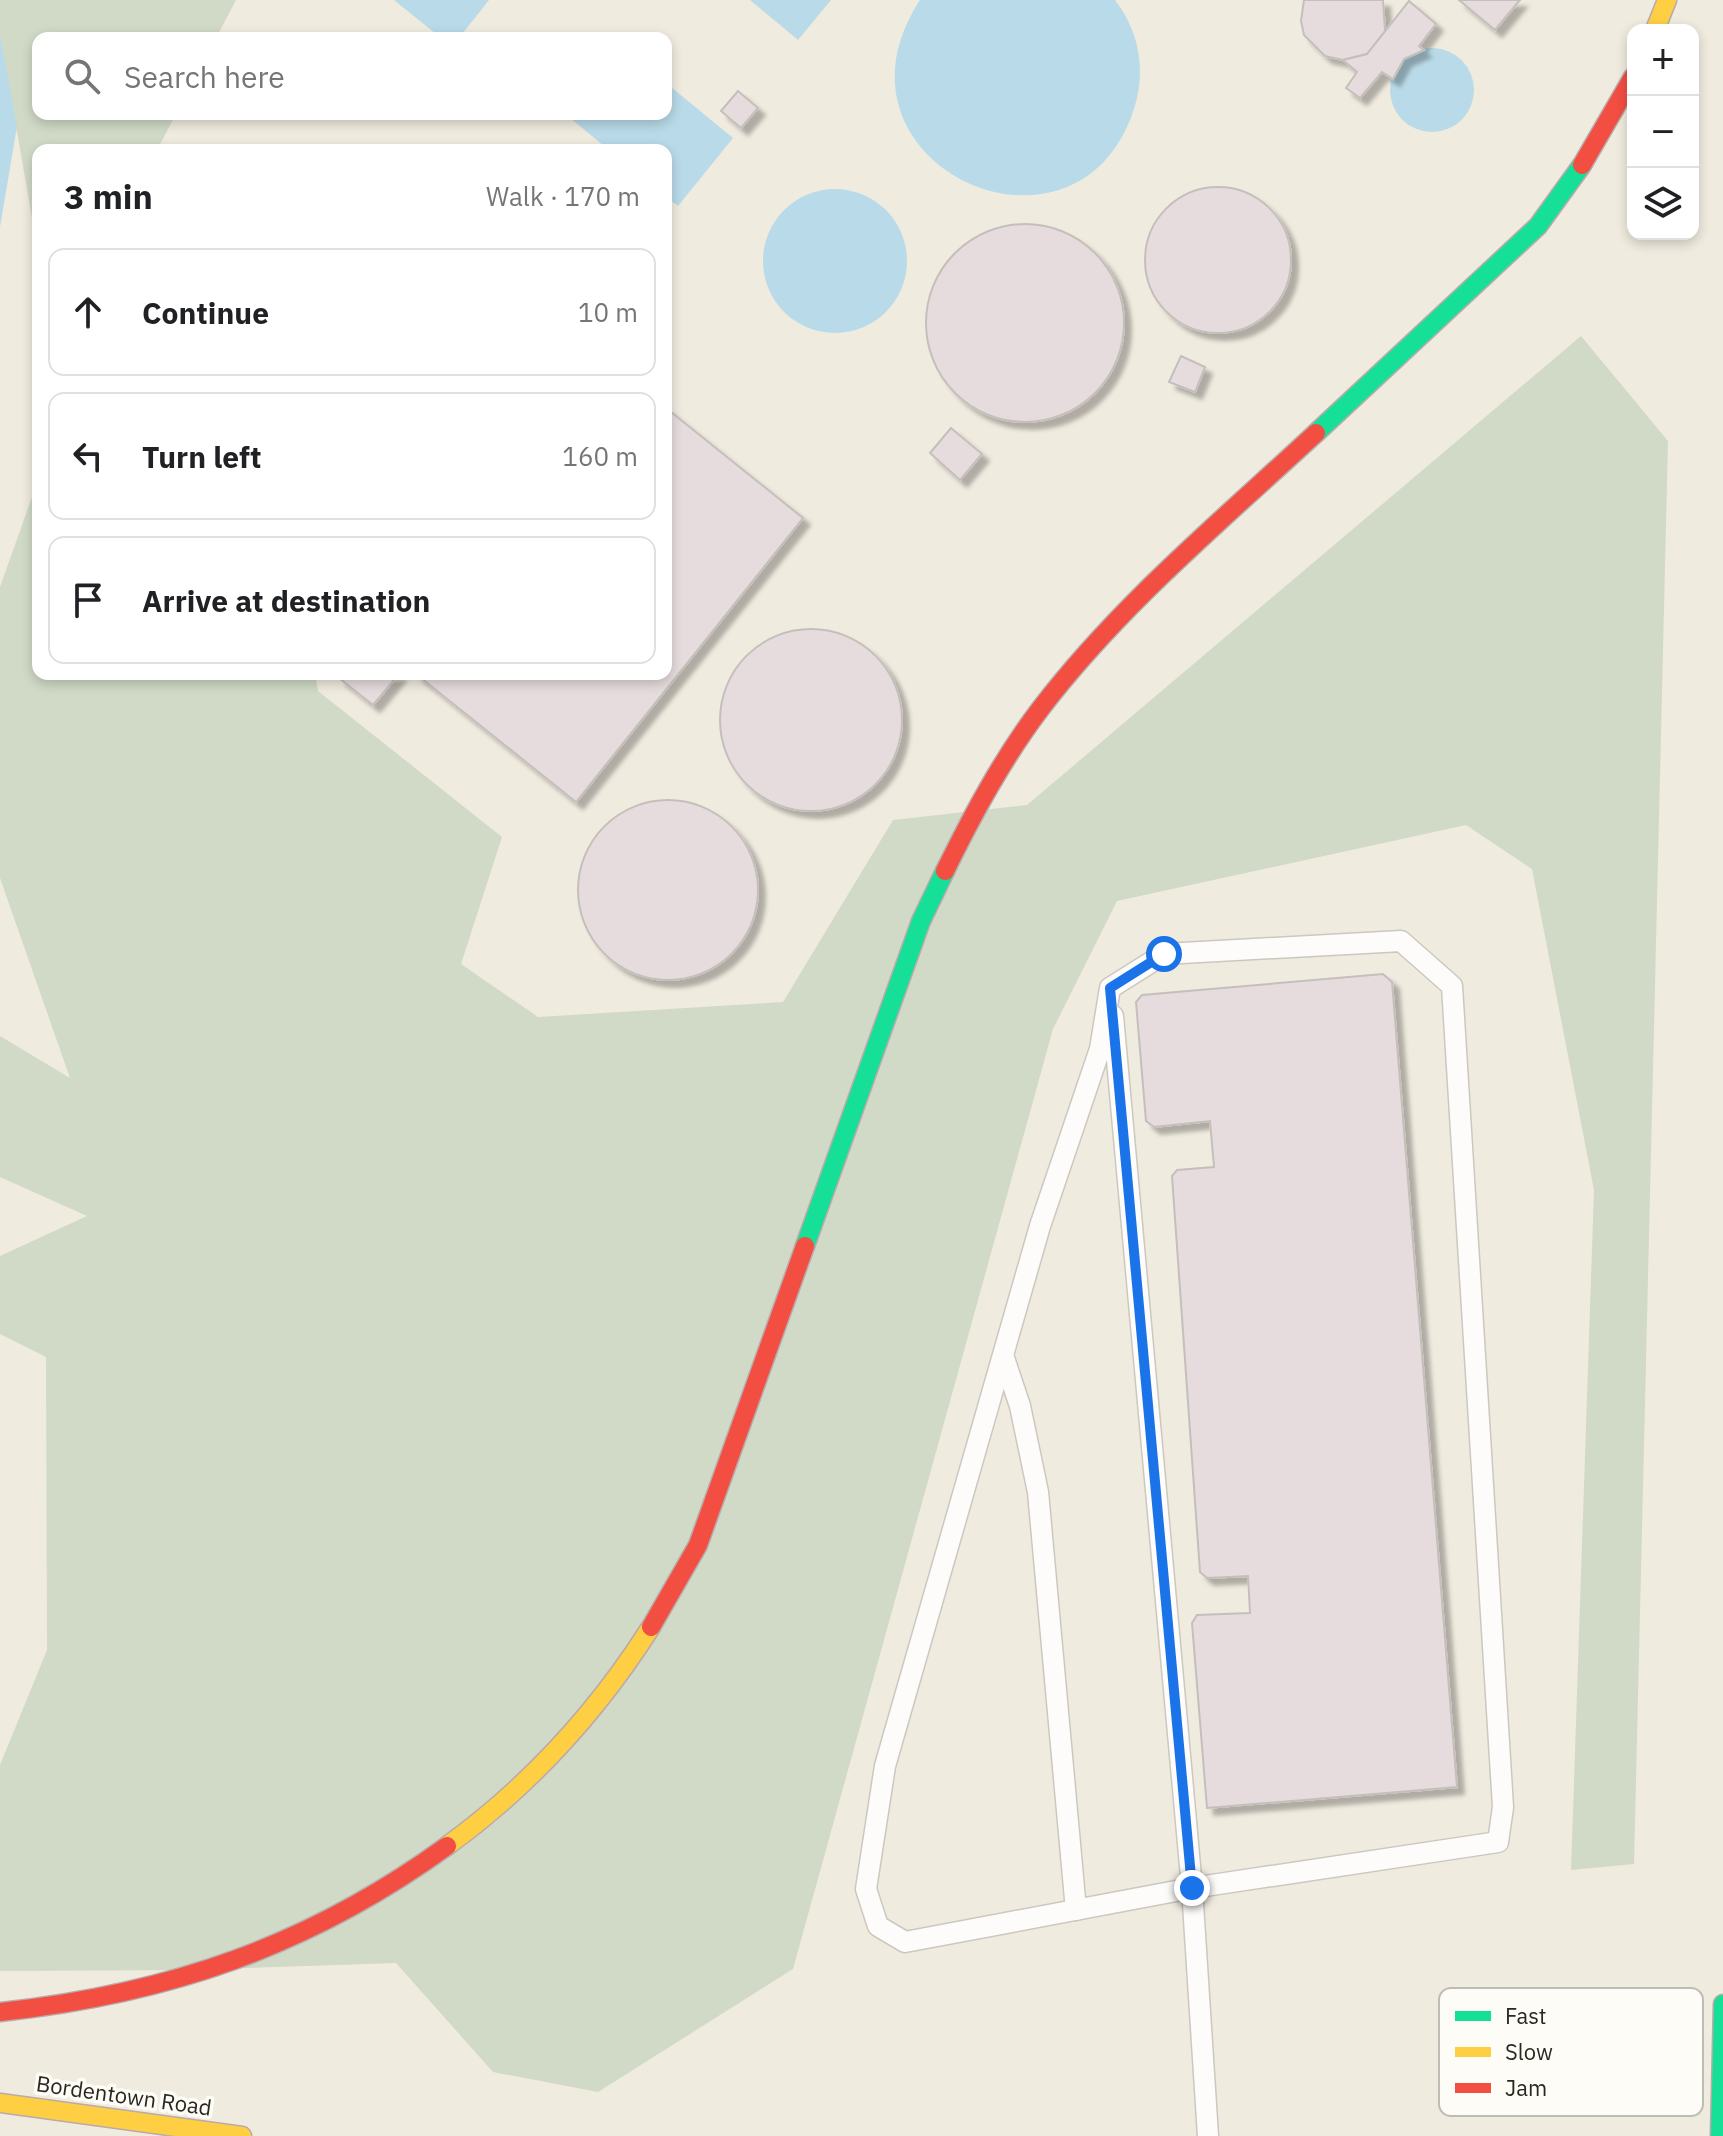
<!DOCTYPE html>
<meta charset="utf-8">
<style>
body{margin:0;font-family:"IBM Plex Sans",sans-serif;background:#f2f2f2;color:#202124}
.controls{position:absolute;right:24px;top:24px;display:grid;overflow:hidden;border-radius:16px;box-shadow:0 4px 12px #0003}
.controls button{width:72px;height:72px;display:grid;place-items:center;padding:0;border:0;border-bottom:2px solid #e0e0e0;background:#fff;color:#202124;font:40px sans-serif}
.stop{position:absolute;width:24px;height:24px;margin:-18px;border:6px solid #1a73e8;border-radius:50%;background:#fff}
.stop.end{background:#1a73e8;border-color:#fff;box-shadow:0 2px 8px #0008}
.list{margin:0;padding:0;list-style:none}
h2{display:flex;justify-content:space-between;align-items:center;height:104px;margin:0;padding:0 32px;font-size:34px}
h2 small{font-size:26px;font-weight:400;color:#757577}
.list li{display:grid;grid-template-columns:52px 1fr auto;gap:24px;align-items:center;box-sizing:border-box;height:128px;margin:0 16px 16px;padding:0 16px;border:2px solid #e0e0e0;border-radius:16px}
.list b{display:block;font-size:30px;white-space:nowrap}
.list em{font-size:26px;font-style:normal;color:#757577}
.icon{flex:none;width:44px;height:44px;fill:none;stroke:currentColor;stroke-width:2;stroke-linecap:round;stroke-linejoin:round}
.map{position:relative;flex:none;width:1723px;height:2136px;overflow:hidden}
.search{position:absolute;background:#fff;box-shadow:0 4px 12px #0003;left:32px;top:32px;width:640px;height:88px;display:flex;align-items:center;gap:20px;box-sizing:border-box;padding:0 28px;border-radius:16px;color:#757577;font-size:30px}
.panel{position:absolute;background:#fff;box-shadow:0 4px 12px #0003;left:32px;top:144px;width:640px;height:536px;border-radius:16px}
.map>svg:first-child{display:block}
.green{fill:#d0dac6}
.water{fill:#b9dae8}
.building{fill:#e6dcdd;stroke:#c5bfbc;stroke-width:2;filter:url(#shadow)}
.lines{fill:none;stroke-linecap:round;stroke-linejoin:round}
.lane-casing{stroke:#ccc8bf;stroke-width:23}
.fast-casing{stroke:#b9aaab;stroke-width:21}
.slow-casing{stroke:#b9aaab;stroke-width:21}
.jam-casing{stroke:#b9aaab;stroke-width:21}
.lane{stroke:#fdfcfa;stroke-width:20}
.fast{stroke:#16e098;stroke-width:18}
.slow{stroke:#ffcf43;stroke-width:18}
.jam{stroke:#f24e42;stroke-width:18}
.route{stroke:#1a73e8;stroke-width:10}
.labels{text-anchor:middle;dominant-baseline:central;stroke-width:7;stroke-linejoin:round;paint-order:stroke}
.street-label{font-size:22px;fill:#2a271e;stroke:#fdfcf7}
.key{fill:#fdfcf7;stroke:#bebcb6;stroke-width:2}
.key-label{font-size:22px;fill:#2a271e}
</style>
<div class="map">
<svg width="1723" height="2136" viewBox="0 0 1723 2136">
<defs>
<filter id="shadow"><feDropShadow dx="7" dy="7" stdDeviation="2" flood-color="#0004"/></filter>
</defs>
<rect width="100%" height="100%" fill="#f0ebdf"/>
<!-- green -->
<g class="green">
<path d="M0 0H236L216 38H38V114H176L157 150H38V252L0 35Z"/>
<path d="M1581 336 1668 441 1634 1864 1571 1870 1594 1190 1532 869 1466 825 1117 901 1053 1029 793 1969 598 2092 493 2072 396 1963 189 1970 0 1971V1765L47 1650 46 1357 0 1334V1256L87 1216 0 1177V1036L70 1078 0 878V587L38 480V674H315L318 691 502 837 461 964 538 1017 783 1002 893 820 1027 805Z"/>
</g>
<!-- water -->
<g class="water">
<path d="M394 0H489L459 38H441Z"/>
<path d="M750 0H831L798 40Z"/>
<path d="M920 0H1115C1140 32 1146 72 1134 109 1077 285 813 163 920 0Z"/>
<path d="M0 35 17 126 0 227Z"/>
<circle cx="1432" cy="90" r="42"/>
<path d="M666 83 733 138 678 206 666 197V150H609L570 118 574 114H666Z"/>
<circle cx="835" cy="261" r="72"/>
</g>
<!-- building -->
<g class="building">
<path d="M1304 0H1383L1385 31 1367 54 1343 60 1325 56 1304 35 1301 21Z"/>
<path d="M1459 0H1520L1495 30Z"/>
<path d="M1409 1 1436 24 1419 46 1424 50 1404 59 1393 79 1382 72 1360 98 1346 88 1357 72 1343 60 1367 54Z"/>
<path d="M738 91 758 108 741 128 721 111Z"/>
<circle cx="1218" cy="260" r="73"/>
<circle cx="1025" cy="323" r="99"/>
<path d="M1181 356 1205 367 1195 392 1169 382Z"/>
<path d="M666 408 803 518 576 802 416 674H666Z"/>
<path d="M951 428 982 454 960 480 930 453Z"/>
<circle cx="811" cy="720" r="91"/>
<path d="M343 674H399L373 705 339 678Z"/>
<circle cx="668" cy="890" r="90"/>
<path d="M1383 974 1392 982 1457 1787 1207 1808 1192 1623 1197 1615 1250 1613 1248 1576 1207 1578 1200 1572 1172 1176 1177 1170 1214 1167 1210 1121 1154 1127 1146 1121 1136 1002 1142 995Z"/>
</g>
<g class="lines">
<!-- lane casing -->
<g class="lane-casing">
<g id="lane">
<path d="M1401 941 1452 986 1503 1807 1498 1842 1192 1888 905 1942 878 1926 866 1889 885 1766 1040 1226 1100 1049 1110 988 1164 954Z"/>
<path d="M1113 1016 1192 1888 1208 2136"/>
<path d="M1004 1358 1020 1406 1038 1492 1076 1910"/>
</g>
</g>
<!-- fast casing -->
<g class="fast-casing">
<g id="fast">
<path d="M1316 433 1538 226 1582 165"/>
<path d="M805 1246 921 921 945 871"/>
<path d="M1720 2136 1723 2004"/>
</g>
</g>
<!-- slow casing -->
<g class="slow-casing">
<g id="slow">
<path d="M1655 30 1667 0"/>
<path d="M447 1846C528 1787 597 1712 651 1627"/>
<path d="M0 2103 242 2136"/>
</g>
</g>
<!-- jam casing -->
<g class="jam-casing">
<g id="jam">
<path d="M1582 165 1633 77"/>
<path d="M945 871C973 814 1003 758 1041 708 1120 605 1221 521 1316 433"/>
<path d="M651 1627 698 1545 805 1246"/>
<path d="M0 2012C168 1994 309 1946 447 1846"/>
</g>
</g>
<!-- lane -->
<use href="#lane" class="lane"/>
<!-- fast -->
<use href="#fast" class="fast"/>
<!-- slow -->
<use href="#slow" class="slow"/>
<!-- jam -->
<use href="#jam" class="jam"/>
</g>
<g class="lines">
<!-- route -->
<path class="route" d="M1164 954 1110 988 1192 1888"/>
</g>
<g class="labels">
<!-- street labels -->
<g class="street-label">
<text transform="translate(124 2095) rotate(8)">Bordentown Road</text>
</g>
</g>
<!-- legend -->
<rect x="1439" y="1988" width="264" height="128" rx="12" class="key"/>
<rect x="1455" y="2011" width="36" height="10" fill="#16e098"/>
<rect x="1455" y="2047" width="36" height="10" fill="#ffcf43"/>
<rect x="1455" y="2083" width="36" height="10" fill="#f24e42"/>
<g class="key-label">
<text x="1505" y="2024">Fast</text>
<text x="1505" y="2060">Slow</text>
<text x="1505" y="2096">Jam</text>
</g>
</svg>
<div class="controls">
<button>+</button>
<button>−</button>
<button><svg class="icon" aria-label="layers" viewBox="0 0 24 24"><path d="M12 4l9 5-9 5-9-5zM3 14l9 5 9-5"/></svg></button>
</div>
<div class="stop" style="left:1164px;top:954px"></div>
<div class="stop end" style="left:1192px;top:1888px"></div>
<div class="search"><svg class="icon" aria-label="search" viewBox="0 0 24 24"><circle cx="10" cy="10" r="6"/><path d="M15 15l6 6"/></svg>Search here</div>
<section class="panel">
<h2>3 min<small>Walk · 170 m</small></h2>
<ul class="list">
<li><svg class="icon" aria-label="ahead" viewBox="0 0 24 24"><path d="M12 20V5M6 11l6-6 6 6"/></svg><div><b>Continue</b></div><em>10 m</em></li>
<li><svg class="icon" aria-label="left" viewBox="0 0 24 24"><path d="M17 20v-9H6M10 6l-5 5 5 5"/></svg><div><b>Turn left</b></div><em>160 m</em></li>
<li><svg class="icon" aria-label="arrive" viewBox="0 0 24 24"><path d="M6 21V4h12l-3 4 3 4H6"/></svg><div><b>Arrive at destination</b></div></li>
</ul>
</section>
</div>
